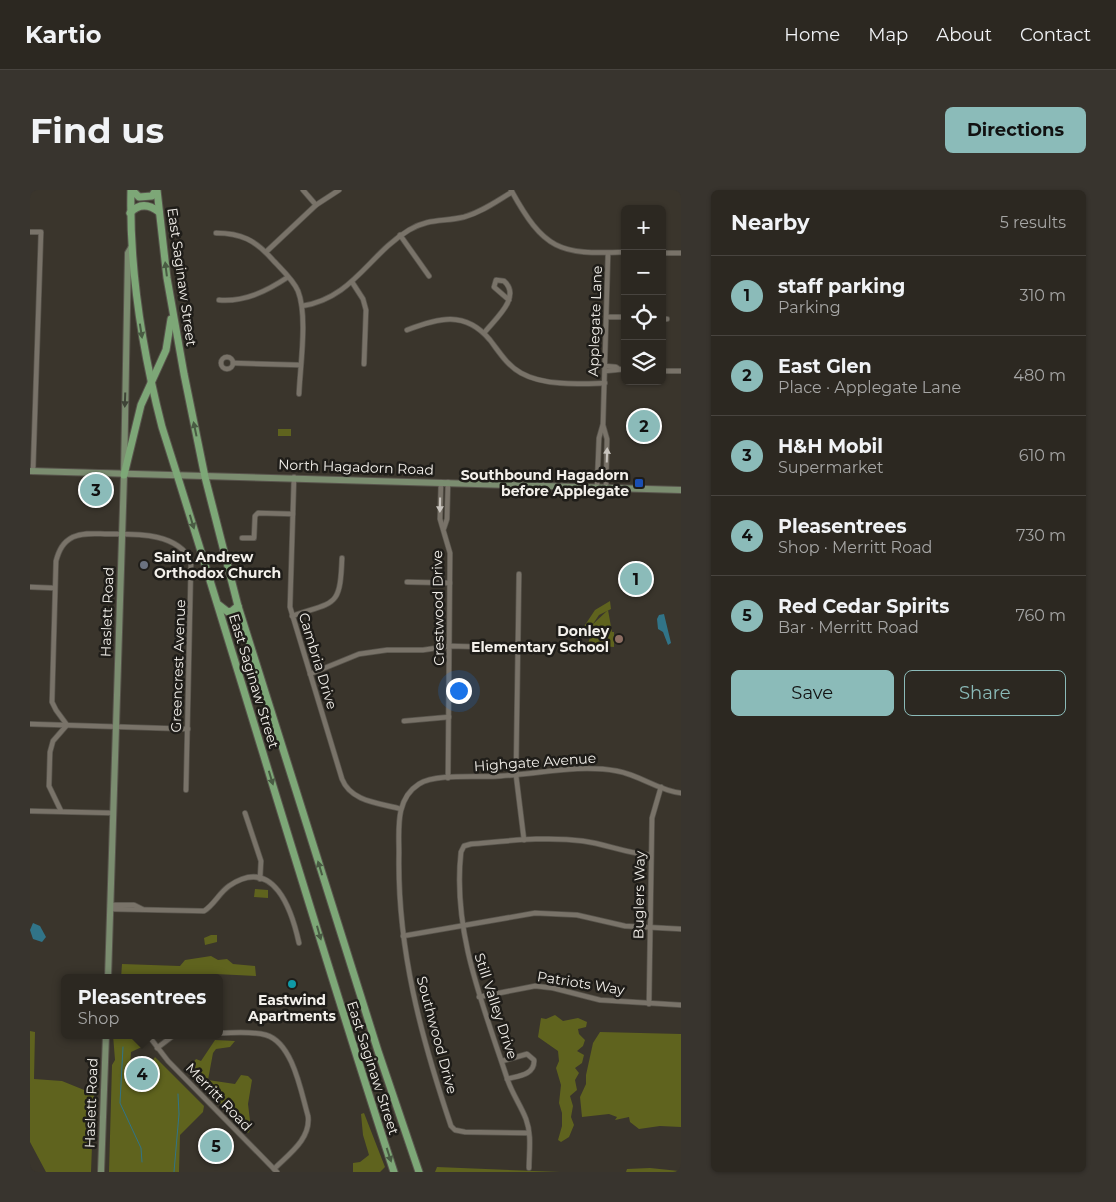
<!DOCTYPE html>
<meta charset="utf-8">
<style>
body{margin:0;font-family:Montserrat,sans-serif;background:#38342e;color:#f1f3f6}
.controls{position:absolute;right:15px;top:15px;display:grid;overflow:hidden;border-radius:8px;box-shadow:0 1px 4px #0004}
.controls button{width:45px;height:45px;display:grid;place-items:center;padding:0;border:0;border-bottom:1px solid #48443f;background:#2c2821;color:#f1f3f6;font:25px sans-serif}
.you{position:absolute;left:428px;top:500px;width:18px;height:18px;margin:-12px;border:4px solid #fff;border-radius:50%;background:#1a73e8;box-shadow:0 0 0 8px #1a73e833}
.badge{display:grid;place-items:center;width:32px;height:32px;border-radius:50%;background:#8bbbb9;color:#111;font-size:16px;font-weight:700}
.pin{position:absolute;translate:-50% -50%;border:2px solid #fff;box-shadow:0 1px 5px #0006}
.popup{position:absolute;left:31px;top:784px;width:162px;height:65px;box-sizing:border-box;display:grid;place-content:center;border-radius:8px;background:#2c2821;filter:drop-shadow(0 1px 4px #0005);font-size:16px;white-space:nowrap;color:#a6a6a5}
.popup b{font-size:19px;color:#f1f3f6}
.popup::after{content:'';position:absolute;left:50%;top:100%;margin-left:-10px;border:10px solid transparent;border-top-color:#2c2821}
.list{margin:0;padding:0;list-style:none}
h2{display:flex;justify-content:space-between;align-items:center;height:65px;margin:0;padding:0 20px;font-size:21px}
h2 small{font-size:16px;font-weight:400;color:#a6a6a5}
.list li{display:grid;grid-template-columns:32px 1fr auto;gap:15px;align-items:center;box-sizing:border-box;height:80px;padding:0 20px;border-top:1px solid #48443f}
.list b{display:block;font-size:19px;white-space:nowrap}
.list p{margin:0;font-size:16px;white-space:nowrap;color:#a6a6a5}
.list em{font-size:16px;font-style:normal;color:#a6a6a5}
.actions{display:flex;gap:10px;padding:15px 20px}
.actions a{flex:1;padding:11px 0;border:1px solid #8bbbb9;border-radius:8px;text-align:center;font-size:18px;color:#8bbbb9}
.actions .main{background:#8bbbb9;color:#111}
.icon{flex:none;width:28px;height:28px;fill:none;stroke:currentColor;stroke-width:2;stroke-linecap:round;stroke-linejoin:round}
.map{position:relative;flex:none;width:651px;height:982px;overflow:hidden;border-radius:8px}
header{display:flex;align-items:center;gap:30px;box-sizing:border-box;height:70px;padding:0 25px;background:#2c2821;border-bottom:1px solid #48443f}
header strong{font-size:24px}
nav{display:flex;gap:28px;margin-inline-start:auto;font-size:18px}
.intro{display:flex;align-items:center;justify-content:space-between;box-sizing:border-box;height:120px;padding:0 30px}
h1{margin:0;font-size:35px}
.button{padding:12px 22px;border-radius:8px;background:#8bbbb9;color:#111;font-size:18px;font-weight:700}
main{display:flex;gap:30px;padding:0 30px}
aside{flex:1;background:#2c2821;border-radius:8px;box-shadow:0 1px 4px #0004}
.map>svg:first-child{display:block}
.green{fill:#5f631e}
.water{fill:#317488}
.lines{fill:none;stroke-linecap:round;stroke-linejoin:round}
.stream{stroke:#317488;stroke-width:1}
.street-casing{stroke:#58544c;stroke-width:6}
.secondary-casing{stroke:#58544c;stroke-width:8}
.primary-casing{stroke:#58544c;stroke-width:9}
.street{stroke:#797369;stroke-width:4.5}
.secondary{stroke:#7b8d70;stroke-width:6}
.primary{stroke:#7da777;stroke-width:7}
.oneway{fill:#495b43}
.oneway2{fill:#3f4437}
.oneway3{fill:#c8c4be}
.transit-dot{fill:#1a4fb4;stroke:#1f1d19;stroke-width:2}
.worship-dot{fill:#6b7280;stroke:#1f1d19;stroke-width:2}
.education-dot{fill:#8d6e63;stroke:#1f1d19;stroke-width:2}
.culture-dot{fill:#0f9aa8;stroke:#1f1d19;stroke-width:2}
.labels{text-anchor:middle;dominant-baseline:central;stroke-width:5;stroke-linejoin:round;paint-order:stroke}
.street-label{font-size:14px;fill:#f3f0eb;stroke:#1f1d19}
.poi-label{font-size:14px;font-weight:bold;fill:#f3f0eb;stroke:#1f1d19;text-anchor:end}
</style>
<header>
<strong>Kartio</strong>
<nav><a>Home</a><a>Map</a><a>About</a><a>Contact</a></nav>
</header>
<div class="intro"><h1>Find us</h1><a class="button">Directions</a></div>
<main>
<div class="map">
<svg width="651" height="982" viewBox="0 0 651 982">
<rect width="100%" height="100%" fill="#3a352c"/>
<!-- green -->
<g class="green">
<rect x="248" y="239" width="13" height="7"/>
<path d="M580 411 581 419 569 425 559 440 553 438 565 420Z"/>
<path d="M578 420 582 442H584V457L558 455 563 434Z"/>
<path d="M225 699 238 700V708L224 707Z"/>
<path d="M181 745H187V752L175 755 174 748Z"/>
<path d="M181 766 188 770 197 769 203 774 225 776 226 786 186 784 180 788H91L92 774 150 776 155 770Z"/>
<path d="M525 825 533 831 548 828 557 832 556 837 548 839 549 844 555 850 553 856 547 861 554 865 552 873 545 878 549 883 545 890 547 900 540 906 543 916 541 927 544 935 539 947 531 952 528 950 532 936V923L529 913 531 895 526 878 529 871 528 861 508 847 511 828 516 829Z"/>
<path d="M0 841 5 842 4 889 32 891 64 904 61 982H16L0 952Z"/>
<path d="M570 842 651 844V937L630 936 609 939 600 932 599 927 585 930 587 927 579 924 552 927 550 907 556 894V885L563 853Z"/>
<path d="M83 845H107L114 856 101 862 100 878 105 886V892H118L119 876 125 867 174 916 173 922 150 945 149 982H79L82 875 85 870Z"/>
<path d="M185 850 205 851 200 857 186 859 183 863 178 890 205 894 211 885 218 886 222 890 218 914 221 939 218 943 158 879 166 869 171 871Z"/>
<path d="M334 923 355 977 350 982H323V973L330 972 339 965 333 945 331 924Z"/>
<path d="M407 977 530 982H405Z"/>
<path d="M620 978 649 981 650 982H596L597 979Z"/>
</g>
<!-- water -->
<g class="water">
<path d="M634 424 641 453 638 455 633 442 628 439 627 429 629 425Z"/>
<path d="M3 733 10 736 16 747 12 752 3 749 0 740Z"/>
</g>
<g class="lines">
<!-- stream -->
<g class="stream">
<path d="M93 857 90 913 111 958 112 972"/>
<path d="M144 982 149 924 148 904"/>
</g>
<!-- street casing -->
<g class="street-casing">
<g id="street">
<path d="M273 0 286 15"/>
<path d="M481 0C514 60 529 65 595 62"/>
<path d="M0 42H11L3 282"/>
<path d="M186 43C211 43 225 50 242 69 251 79 263 89 268 101 278 126 270 177 269 204"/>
<path d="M370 45 399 86"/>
<path d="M236 62 286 15 309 0"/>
<path d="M632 63H651"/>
<path d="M322 92 333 109 336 120 334 174"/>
<path d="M189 110C215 112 237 101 258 87"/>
<path d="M272 116C323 108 339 64 379 40 399 28 414 32 434 27 452 22 467 11 482 2"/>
<path d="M577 127H595"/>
<path d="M632 129H637"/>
<path d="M377 140C408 128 435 120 460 150 470 163 477 175 491 183 514 196 549 194 575 193"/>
<path d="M454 143C465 129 492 107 474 91L466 90 464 97 479 110"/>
<circle cx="197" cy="173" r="6"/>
<path d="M203 173 270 175"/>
<path d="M575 176 586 177 589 179"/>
<path d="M575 181 595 179"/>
<path d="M632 181H651"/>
<path d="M573 235 577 249 576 297"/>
<path d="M264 287 260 417 312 589C321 612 350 613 371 619"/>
<path d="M411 292 410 329 420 363 418 588"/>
<path d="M567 297 569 248 573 234 578 64"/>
<path d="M414 338 417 329 418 292"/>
<path d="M212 348H224L225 326 228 323 263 324"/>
<path d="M489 384 486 585 494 650"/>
<path d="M377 392 420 393"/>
<path d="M0 397 24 398"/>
<path d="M262 426C306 411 310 418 312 368"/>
<path d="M280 484 329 464 357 460H393L420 456 488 458"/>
<path d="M374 531 419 527"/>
<path d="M0 534 158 539"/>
<path d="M0 621 83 623"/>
<path d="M31 621 19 596 20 562 23 551 37 535 26 520 22 512 26 371C29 360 33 352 43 347 54 342 67 344 78 344 105 344 147 342 161 371L156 600"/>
<path d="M215 623 231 671 230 689"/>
<path d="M80 715H104L112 719"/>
<path d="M80 719 174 721C184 715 189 703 199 696 244 665 262 721 269 753"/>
<path d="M373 746 505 723 547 725 595 736 651 739"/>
<path d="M449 807 505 796 523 798 570 810 651 815"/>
<path d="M619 814 622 628 631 597"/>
<path d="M190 843C204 843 222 841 236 845 263 853 271 902 278 926 281 949 259 964 244 979"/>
<path d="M118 845 138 871 247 982"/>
<path d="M127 858 144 845"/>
<path d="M472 871 497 864 504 870C505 885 488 886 477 889"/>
<path d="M499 943 435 942 425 940 421 936C391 847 367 758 369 663 369 639 365 609 389 594 407 583 449 588 471 586 509 584 548 574 587 581 610 585 629 601 651 603"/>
<path d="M499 978C499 962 502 945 496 929 491 916 483 905 478 891 454 817 422 743 431 662L434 656 441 654C478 651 516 646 553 651 576 654 598 664 621 665"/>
</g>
</g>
<!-- secondary casing -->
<g class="secondary-casing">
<g id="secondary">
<path d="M0 281 651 300"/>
<path d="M78 788 94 285 98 63 101 58"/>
<path d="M71 982 76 845"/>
</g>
</g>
<!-- primary casing -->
<g class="primary-casing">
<g id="primary">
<path d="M101 0C99 81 112 159 132 237 211 485 283 735 364 982"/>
<path d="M102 0 109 7 122 6 126 0"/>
<path d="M127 0 137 88 154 184 175 287 208 416 348 861 389 982"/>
<path d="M100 23C109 13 119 14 129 22"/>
<path d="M94 285 111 215 136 160 141 129"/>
<path d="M189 415 198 422 202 421 208 416"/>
</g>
</g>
<!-- street -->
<use href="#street" class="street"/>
<!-- secondary -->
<use href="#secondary" class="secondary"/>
<!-- primary -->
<use href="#primary" class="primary"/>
</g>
<!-- one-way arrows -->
<defs><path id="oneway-solid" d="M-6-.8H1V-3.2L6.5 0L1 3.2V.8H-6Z" transform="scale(1.25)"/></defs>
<g class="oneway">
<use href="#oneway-solid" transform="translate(136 79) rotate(-97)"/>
<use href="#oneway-solid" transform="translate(111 141) rotate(81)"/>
<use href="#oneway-solid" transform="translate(165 239) rotate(-102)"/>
<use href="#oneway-solid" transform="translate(162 332) rotate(73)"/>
<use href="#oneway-solid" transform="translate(241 588) rotate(73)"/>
<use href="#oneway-solid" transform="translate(290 678) rotate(-107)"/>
<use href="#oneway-solid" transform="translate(289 743) rotate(74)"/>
<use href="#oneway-solid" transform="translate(359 965) rotate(72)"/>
</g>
<use class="oneway2" href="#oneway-solid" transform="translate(95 210) rotate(92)"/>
<g class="oneway3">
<use href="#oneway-solid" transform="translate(577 265) rotate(-88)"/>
<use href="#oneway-solid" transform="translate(410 315) rotate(91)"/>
</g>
<!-- markers -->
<rect class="transit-dot" x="604" y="288" width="10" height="10" rx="2.5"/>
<circle class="worship-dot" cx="114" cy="375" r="5"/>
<circle class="education-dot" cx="589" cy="449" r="5"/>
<circle class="culture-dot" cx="262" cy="794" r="5"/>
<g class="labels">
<!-- street labels -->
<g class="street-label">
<text transform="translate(152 87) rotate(82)">East Saginaw Street</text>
<text transform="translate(565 131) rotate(-88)">Applegate Lane</text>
<text transform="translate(326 277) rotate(2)">North Hagadorn Road</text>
<text transform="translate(408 418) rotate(-91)">Crestwood Drive</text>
<text transform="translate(77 422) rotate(-88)">Haslett Road</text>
<text transform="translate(288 471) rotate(73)">Cambria Drive</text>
<text transform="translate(148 476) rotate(-88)">Greencrest Avenue</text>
<text transform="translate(224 491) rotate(73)">East Saginaw Street</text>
<text transform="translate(505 572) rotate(-4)">Highgate Avenue</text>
<text transform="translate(609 705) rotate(-89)">Buglers Way</text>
<text transform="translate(551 793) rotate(9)">Patriots Way</text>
<text transform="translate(466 816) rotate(72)">Still Valley Drive</text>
<text transform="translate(407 845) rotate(75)">Southwood Drive</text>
<text transform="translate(343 878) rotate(72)">East Saginaw Street</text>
<text transform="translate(189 907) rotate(46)">Merritt Road</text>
<text transform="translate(61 913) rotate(-88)">Haslett Road</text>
</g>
<!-- poi labels -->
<g class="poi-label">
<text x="599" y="285">Southbound Hagadorn<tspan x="599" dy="16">before Applegate</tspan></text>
<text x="124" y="367" text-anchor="start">Saint Andrew<tspan x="124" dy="16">Orthodox Church</tspan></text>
<text x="579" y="441">Donley<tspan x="579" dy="16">Elementary School</tspan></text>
<text x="262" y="810" text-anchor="middle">Eastwind<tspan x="262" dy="16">Apartments</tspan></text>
</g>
</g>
</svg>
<div class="controls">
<button>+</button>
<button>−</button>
<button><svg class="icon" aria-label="locate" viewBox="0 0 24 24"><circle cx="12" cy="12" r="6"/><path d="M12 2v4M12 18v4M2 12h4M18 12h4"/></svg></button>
<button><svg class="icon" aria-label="layers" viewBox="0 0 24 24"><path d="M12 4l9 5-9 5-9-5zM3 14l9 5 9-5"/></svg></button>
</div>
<div class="you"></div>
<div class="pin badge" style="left:606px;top:389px">1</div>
<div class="pin badge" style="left:614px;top:236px">2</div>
<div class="pin badge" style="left:66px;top:300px">3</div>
<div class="pin badge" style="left:112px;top:884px">4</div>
<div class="popup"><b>Pleasentrees</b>Shop</div>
<div class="pin badge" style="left:186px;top:956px">5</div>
</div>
<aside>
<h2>Nearby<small>5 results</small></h2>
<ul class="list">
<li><span class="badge">1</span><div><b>staff parking</b><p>Parking</p></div><em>310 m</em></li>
<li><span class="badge">2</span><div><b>East Glen</b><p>Place · Applegate Lane</p></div><em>480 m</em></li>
<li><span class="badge">3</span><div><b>H&amp;H Mobil</b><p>Supermarket</p></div><em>610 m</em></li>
<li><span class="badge">4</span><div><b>Pleasentrees</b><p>Shop · Merritt Road</p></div><em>730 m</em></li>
<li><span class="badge">5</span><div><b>Red Cedar Spirits</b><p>Bar · Merritt Road</p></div><em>760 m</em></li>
</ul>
<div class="actions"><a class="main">Save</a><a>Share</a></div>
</aside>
</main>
